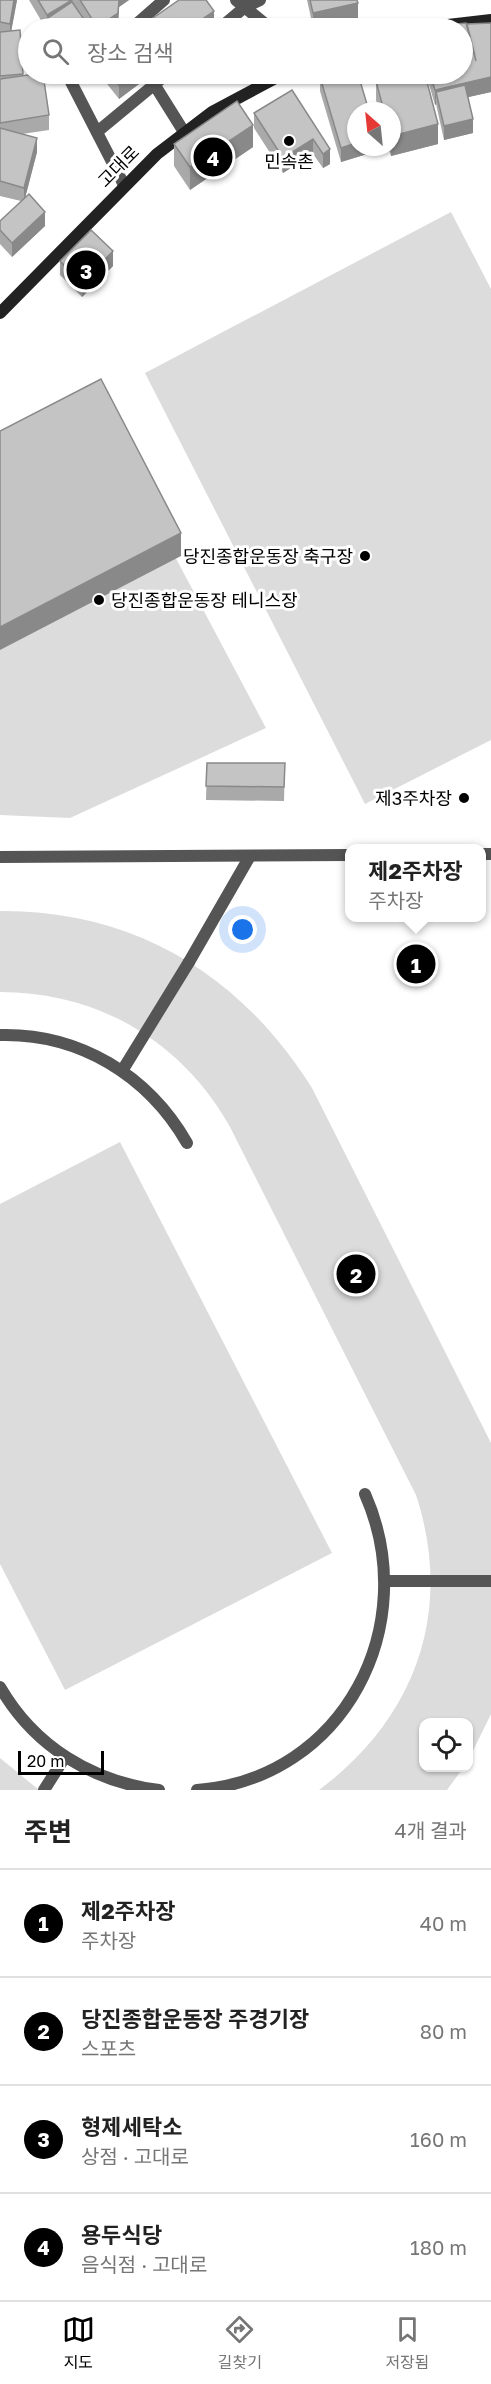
<!DOCTYPE html>
<html lang="ko">
<meta charset="utf-8">
<style>
body{margin:0;font-family:"Golos Text","Noto Sans KR",sans-serif;background:#f2f2f2;color:#222}
.controls{position:absolute;right:18px;bottom:18px;display:grid;overflow:hidden;border-radius:12px;box-shadow:0 2px 4px #0004}
.controls button{width:54px;height:54px;display:grid;place-items:center;padding:0;border:0;border-bottom:2px solid #e0e0e0;background:#fff;color:#222;font:30px sans-serif}
.compass{position:absolute;left:347px;top:102px;width:54px;height:54px;border-radius:50%;background:#fff;box-shadow:0 2px 4px #0004;rotate:333deg}
.scale{position:absolute;left:18px;bottom:15px;width:86px;box-sizing:border-box;padding-left:6px;border:3px solid #000;border-top:0;font-size:16px;line-height:21px;white-space:nowrap;color:#000;-webkit-text-stroke:4px #fff;paint-order:stroke}
.you{position:absolute;left:243px;top:930px;width:21px;height:21px;margin:-15px;border:4px solid #fff;border-radius:50%;background:#1a73e8;box-shadow:0 0 0 9px #1a73e833}
.badge{display:grid;place-items:center;width:39px;height:39px;border-radius:50%;background:#000;color:#fff;font-size:20px;font-weight:700}
.pin{position:absolute;translate:-50% -50%;border:3px solid #fff;box-shadow:0 2px 6px #0006}
.popup{position:absolute;left:345px;top:844px;width:141px;height:78px;box-sizing:border-box;display:grid;place-content:center;border-radius:12px;background:#fff;filter:drop-shadow(0 2px 4px #0005);font-size:20px;white-space:nowrap;color:#767676}
.popup b{font-size:22px;color:#222}
.popup::after{content:'';position:absolute;left:50%;top:100%;margin-left:-12px;border:12px solid transparent;border-top-color:#fff}
.list{margin:0;padding:0;list-style:none}
h2{display:flex;justify-content:space-between;align-items:center;height:78px;margin:0;padding:0 24px;font-size:26px}
h2 small{font-size:20px;font-weight:400;color:#767676}
.list li{display:grid;grid-template-columns:39px 1fr auto;gap:18px;align-items:center;box-sizing:border-box;height:108px;padding:0 24px;border-top:2px solid #e0e0e0}
.list b{display:block;font-size:22px;white-space:nowrap}
.list p{margin:0;font-size:20px;white-space:nowrap;color:#767676}
.list em{font-size:20px;font-style:normal;color:#767676}
.icon{flex:none;width:33px;height:33px;fill:none;stroke:currentColor;stroke-width:2;stroke-linecap:round;stroke-linejoin:round}
.map{position:relative;flex:none;width:491px;height:1790px;overflow:hidden}
.search{position:absolute;background:#fff;box-shadow:0 2px 4px #0004;left:18px;right:18px;top:18px;height:66px;display:flex;align-items:center;gap:15px;box-sizing:border-box;padding:0 21px;border-radius:33px;color:#767676;font-size:22px}
.sheet{height:510px;background:#fff}
nav{display:flex;justify-content:space-around;align-items:center;box-sizing:border-box;height:84px;border-top:2px solid #e0e0e0;background:#fff;font-size:16px;color:#767676}
nav a{display:grid;justify-items:center;gap:3px}
nav .on{color:#000}
.map>svg:first-child{display:block}
.pitch{fill:#dcdcdc}
.lines{fill:none;stroke-linecap:round;stroke-linejoin:round}
.lane{stroke:#555;stroke-width:12}
.street{stroke:#555;stroke-width:12}
.secondary{stroke:#222;stroke-width:12}
.wall{fill:#a9a9a9}
.shaded-wall{fill:#898989}
.building{fill:#c4c4c4;stroke:#898989;stroke-width:1.5}
.poi-dot{fill:#000;stroke:#fff;stroke-width:2}
.labels{text-anchor:middle;dominant-baseline:central;stroke-width:6;stroke-linejoin:round;paint-order:stroke}
.poi-label{font-size:18px;fill:#000;stroke:#fff;text-anchor:end}
.street-label{font-size:18px;fill:#000;stroke:#fff}
</style>
<div class="map">
<svg width="491" height="1790" viewBox="0 0 491 1790">
<rect width="100%" height="100%" fill="#fff"/>
<!-- pitch -->
<g class="pitch">
<path d="M451 212 491 289V740L365 804 145 373Z"/>
<path d="M102 419 266 728 70 818 0 815V471Z"/>
<path d="M0 911C135 910 241 975 312 1088L491 1443V1714L469 1759 468 1722H424V1768H463L447 1790H319C416 1718 454 1611 416 1495L229 1125C181 1041 98 992 0 992Z"/>
<path d="M120 1142 332 1553 65 1690 0 1564V1204Z"/>
<path d="M0 1758 39 1790H0Z"/>
</g>
<g class="lines">
<!-- lane -->
<g class="lane">
<path d="M236 0 270 28"/>
<path d="M132 28 164 0"/>
<path d="M220 28 245 7"/>
<path d="M81 74 71 82 124 185"/>
<path d="M154 84 184 132"/>
<path d="M97 132 167 74"/>
<path d="M0 1035C79 1033 148 1075 187 1143"/>
<path d="M122 1071 189 962"/>
<path d="M386 1581H491"/>
<path d="M0 1687C34 1746 92 1782 159 1790"/>
<path d="M44 1790 65 1757"/>
<path d="M197 1790C344 1779 423 1625 365 1494"/>
</g>
<!-- street -->
<g class="street">
<path d="M245 7 260 0"/>
<path d="M482 854H491"/>
<path d="M0 857 350 855"/>
<path d="M189 962 250 856"/>
</g>
<!-- secondary -->
<g class="secondary">
<path d="M422 28 491 20"/>
<path d="M0 313 157 154 212 112 283 74"/>
</g>
</g>
<!-- wall -->
<g class="wall">
<path d="M0 0H17L11 31 20 30 23 75 49 115V130L22 134 37 152 25 198 45 226 12 257 0 244V221L21 201 0 196Z"/>
<path d="M29 0H129L119 7 118 28H33L42 22Z"/>
<path d="M307 0H357L358 18 313 27Z"/>
<path d="M491 23V92L468 97 473 133 444 140 436 104 435 105 426 74H462L467 24Z"/>
<path d="M100 74H147V78L119 99 100 75Z"/>
<path d="M320 77 377 147V151L341 162 320 91Z"/>
<path d="M376 81 438 144 391 156 388 147H392V111H379L376 100Z"/>
<path d="M292 90 330 164 323 168 313 154 283 173 254 128V113Z"/>
<path d="M174 144 253 147 190 190 174 166Z"/>
<path d="M60 261 113 266 82 297 60 275Z"/>
<path d="M207 763H285L284 801 206 800Z"/>
</g>
<!-- shaded-wall -->
<g class="shaded-wall">
<path d="M14 0H17L10 38V24Z"/>
<path d="M72 0V15L47 28V15Z"/>
<path d="M119 0H129L119 7 118 28H97V27Z"/>
<path d="M358 3V18L313 27V13Z"/>
<path d="M214 11V26L209 28H189Z"/>
<path d="M134 74H147V78L119 99V85Z"/>
<path d="M491 77V92L438 104 436 92V104L435 105V90Z"/>
<path d="M473 119V133L444 140V126Z"/>
<path d="M438 124V144L391 156 392 136Z"/>
<path d="M253 125V147L190 190V167Z"/>
<path d="M37 138V152L24 202V188Z"/>
<path d="M313 139V154L283 173V158Z"/>
<path d="M356 143V147H377V151L341 162V148Z"/>
<path d="M330 149V164L323 168V154Z"/>
<path d="M45 212V226L12 257V243Z"/>
<path d="M113 251V266L82 297V283Z"/>
<path d="M181 533V556L0 650V627Z"/>
</g>
<!-- building -->
<g class="building">
<path d="M0 0H14L10 24 0 22Z"/>
<path d="M38 0H72L47 15Z"/>
<path d="M80 0H119L118 13 97 27Z"/>
<path d="M179 0H206L214 11 189 28H145L143 25Z"/>
<path d="M310 0H357L358 3 313 13Z"/>
<path d="M72 2 90 28H33Z"/>
<path d="M466 23 476 61 467 24 491 23V77L435 90 430 74H462V28H418Z"/>
<path d="M20 30 23 74 0 76V32Z"/>
<path d="M35 74H43L49 115 0 123V79Z"/>
<path d="M110 74H134L119 85Z"/>
<path d="M332 74H358L369 111H356V143L341 148 320 77Z"/>
<path d="M405 74H425L438 124 392 136V111H384L376 81Z"/>
<path d="M465 85 473 119 444 126 436 92Z"/>
<path d="M292 90 330 149 323 154 313 139 283 158 254 113Z"/>
<path d="M237 101 253 125 190 167 174 144Z"/>
<path d="M0 128 37 138 24 188 0 181Z"/>
<path d="M29 194 45 212 12 243 0 230V221Z"/>
<path d="M91 230 113 251 82 283 60 261Z"/>
<path d="M101 379 181 533 0 627V431Z"/>
<path d="M207 763H285L284 787 206 786Z"/>
</g>
<!-- markers -->
<g class="poi-dot">
<circle cx="289" cy="141" r="6"/>
<circle cx="365" cy="556" r="6"/>
<circle cx="99" cy="600" r="6"/>
<circle cx="464" cy="798" r="6"/>
</g>
<g class="labels">
<!-- poi labels -->
<g class="poi-label">
<text x="289" y="161" text-anchor="middle">민속촌</text>
<text x="353" y="556">당진종합운동장 축구장</text>
<text x="111" y="600" text-anchor="start">당진종합운동장 테니스장</text>
<text x="452" y="798">제3주차장</text>
</g>
<!-- street labels -->
<g class="street-label">
<text transform="translate(118 166) rotate(-45)">고대로</text>
</g>
</g>
</svg>
<div class="controls">
<button><svg class="icon" aria-label="locate" viewBox="0 0 24 24"><circle cx="12" cy="12" r="6"/><path d="M12 2v4M12 18v4M2 12h4M18 12h4"/></svg></button>
</div>
<svg class="compass" viewBox="-18 -18 36 36"><path d="M0-13l5 13h-10z" fill="#e53935"/><path d="M0 13l5-13h-10z" fill="#767676"/></svg>
<div class="scale">20 m</div>
<div class="you"></div>
<div class="pin badge" style="left:416px;top:964px">1</div>
<div class="popup"><b>제2주차장</b>주차장</div>
<div class="pin badge" style="left:356px;top:1274px">2</div>
<div class="pin badge" style="left:86px;top:270px">3</div>
<div class="pin badge" style="left:213px;top:157px">4</div>
<div class="search"><svg class="icon" aria-label="search" viewBox="0 0 24 24"><circle cx="10" cy="10" r="6"/><path d="M15 15l6 6"/></svg>장소 검색</div>
</div>
<section class="sheet">
<h2>주변<small>4개 결과</small></h2>
<ul class="list">
<li><span class="badge">1</span><div><b>제2주차장</b><p>주차장</p></div><em>40 m</em></li>
<li><span class="badge">2</span><div><b>당진종합운동장 주경기장</b><p>스포츠</p></div><em>80 m</em></li>
<li><span class="badge">3</span><div><b>형제세탁소</b><p>상점 · 고대로</p></div><em>160 m</em></li>
<li><span class="badge">4</span><div><b>용두식당</b><p>음식점 · 고대로</p></div><em>180 m</em></li>
</ul>
</section>
<nav>
<a class="on"><svg class="icon" aria-label="map" viewBox="0 0 24 24"><path d="M3 6l6-2 6 2 6-2v14l-6 2-6-2-6 2zM9 4v14M15 6v14"/></svg>지도</a>
<a><svg class="icon" aria-label="directions" viewBox="0 0 24 24"><path d="M12 3l9 9-9 9-9-9zM9 14v-3h6M13 9l2 2-2 2"/></svg>길찾기</a>
<a><svg class="icon" aria-label="saved" viewBox="0 0 24 24"><path d="M7 4h10v16l-5-4-5 4z"/></svg>저장됨</a>
</nav>
